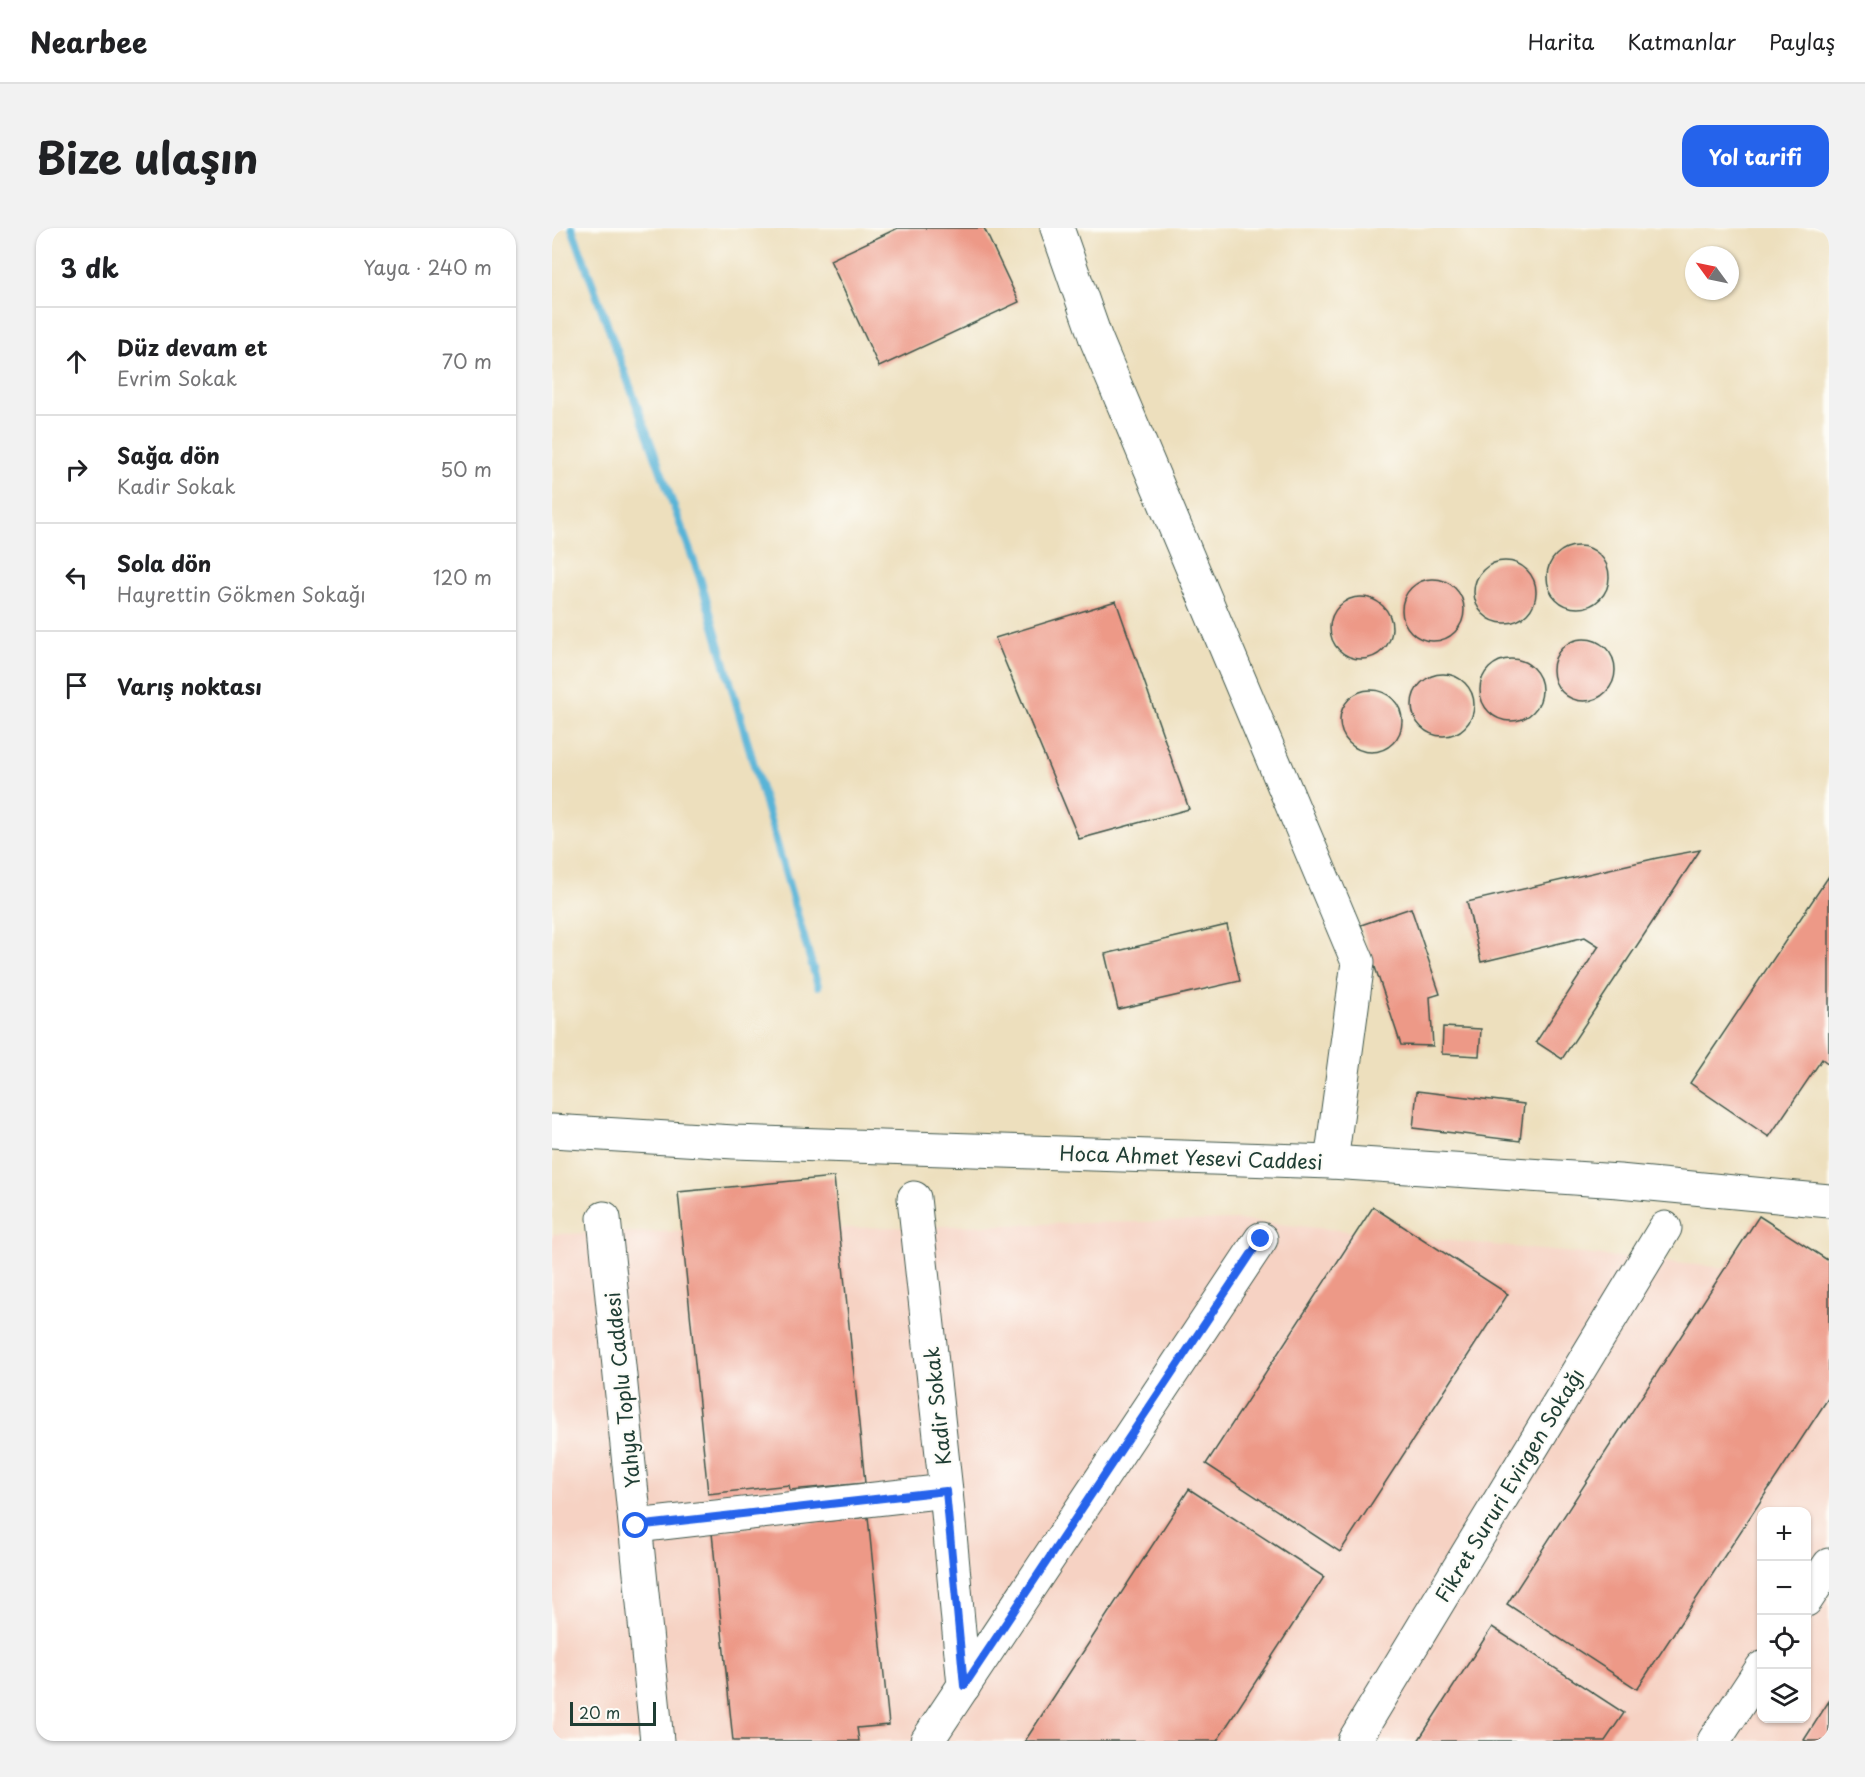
<!DOCTYPE html>
<html lang="tr">
<meta charset="utf-8">
<style>
body{margin:0;font-family:"Playpen Sans",sans-serif;background:#f2f2f2;color:#202124}
.controls{position:absolute;right:18px;bottom:18px;display:grid;overflow:hidden;border-radius:12px;box-shadow:0 2px 4px #0004}
.controls button{width:54px;height:54px;display:grid;place-items:center;padding:0;border:0;border-bottom:2px solid #e0e0e0;background:#fff;color:#202124;font:30px sans-serif}
.compass{position:absolute;left:1133px;top:18px;width:54px;height:54px;border-radius:50%;background:#fff;box-shadow:0 2px 4px #0004;rotate:303deg}
.scale{position:absolute;left:18px;bottom:15px;width:86px;box-sizing:border-box;padding-left:6px;border:3px solid #1f3d34;border-top:0;font-size:16px;line-height:21px;white-space:nowrap;color:#1f3d34;-webkit-text-stroke:4px #fdfcf7;paint-order:stroke}
.stop{position:absolute;width:18px;height:18px;margin:-14px;border:4px solid #2563eb;border-radius:50%;background:#fff}
.stop.end{background:#2563eb;border-color:#fff;box-shadow:0 2px 6px #0008}
.list{margin:0;padding:0;list-style:none}
h2{display:flex;justify-content:space-between;align-items:center;height:78px;margin:0;padding:0 24px;font-size:26px}
h2 small{font-size:20px;font-weight:400;color:#757577}
.list li{display:grid;grid-template-columns:39px 1fr auto;gap:18px;align-items:center;box-sizing:border-box;height:108px;padding:0 24px;border-top:2px solid #e0e0e0}
.list b{display:block;font-size:22px;white-space:nowrap}
.list p{margin:0;font-size:20px;white-space:nowrap;color:#757577}
.list em{font-size:20px;font-style:normal;color:#757577}
.icon{flex:none;width:33px;height:33px;fill:none;stroke:currentColor;stroke-width:2;stroke-linecap:round;stroke-linejoin:round}
.map{position:relative;flex:none;width:1277px;height:1513px;overflow:hidden;border-radius:18px}
header{display:flex;align-items:center;gap:36px;box-sizing:border-box;height:84px;padding:0 30px;background:#fff;border-bottom:2px solid #e0e0e0}
header strong{font-size:28px}
nav{display:flex;gap:33px;margin-inline-start:auto;font-size:21px}
.intro{display:flex;align-items:center;justify-content:space-between;box-sizing:border-box;height:144px;padding:0 36px}
h1{margin:0;font-size:42px}
.button{padding:15px 27px;border-radius:18px;background:#2563eb;color:#fff;font-size:21px;font-weight:700}
main{display:flex;gap:36px;padding:0 36px}
aside{flex:1;background:#fff;border-radius:18px;box-shadow:0 2px 4px #0004}
.map>svg:first-child{display:block}
.built{fill:#f6d2c3;fill-rule:evenodd}
.lines{fill:none;stroke-linecap:round;stroke-linejoin:round}
.stream{stroke:#59b4d7;stroke-width:8}
.building{fill:#ed9987}
.minor-casing{stroke:#3e5549;stroke-width:35}
.minor{stroke:#fff;stroke-width:33}
.route{stroke:#2563eb;stroke-width:8}
.labels{text-anchor:middle;dominant-baseline:central;stroke-width:4.5;stroke-linejoin:round;paint-order:stroke}
.street-label{font-size:20px;fill:#1f3d34;stroke:#fdfcf7}
</style>
<header>
<strong>Nearbee</strong>
<nav><a>Harita</a><a>Katmanlar</a><a>Paylaş</a></nav>
</header>
<div class="intro"><h1>Bize ulaşın</h1><a class="button">Yol tarifi</a></div>
<main>
<aside>
<h2>3 dk<small>Yaya · 240 m</small></h2>
<ul class="list">
<li><svg class="icon" aria-label="ahead" viewBox="0 0 24 24"><path d="M12 20V5M6 11l6-6 6 6"/></svg><div><b>Düz devam et</b><p>Evrim Sokak</p></div><em>70 m</em></li>
<li><svg class="icon" aria-label="right" viewBox="0 0 24 24"><path d="M7 20v-9h11M14 6l5 5-5 5"/></svg><div><b>Sağa dön</b><p>Kadir Sokak</p></div><em>50 m</em></li>
<li><svg class="icon" aria-label="left" viewBox="0 0 24 24"><path d="M17 20v-9H6M10 6l-5 5 5 5"/></svg><div><b>Sola dön</b><p>Hayrettin Gökmen Sokağı</p></div><em>120 m</em></li>
<li><svg class="icon" aria-label="arrive" viewBox="0 0 24 24"><path d="M6 21V4h12l-3 4 3 4H6"/></svg><div><b>Varış noktası</b></div></li>
</ul>
</aside>
<div class="map">
<svg width="1277" height="1513" viewBox="0 0 1277 1513">
<rect width="100%" height="100%" fill="#fdfcf7"/>
<filter id="ink" filterUnits="userSpaceOnUse"><feTurbulence type="fractalNoise" baseFrequency=".0167" numOctaves="2"/><feDisplacementMap in="SourceGraphic" scale="12" xChannelSelector="R" yChannelSelector="G"/><feConvolveMatrix kernelMatrix="1 2 1 2 8 2 1 2 1" color-interpolation-filters="sRGB"/></filter>
<filter id="wash" filterUnits="userSpaceOnUse"><feTurbulence type="fractalNoise" baseFrequency=".008" numOctaves="4" result="noise"/><feDisplacementMap in="SourceGraphic" scale="24" xChannelSelector="R" yChannelSelector="G"/><feGaussianBlur stdDeviation="1.35" result="paint"/><feColorMatrix in="noise" values="0 0 0 0 0 0 0 0 0 0 0 0 0 0 0 0 0 1.4 0 .05"/><feComposite in="paint" operator="in"/></filter>
<g filter="url(#wash)">
<rect width="100%" height="100%" fill="#eddfbd"/>
<!-- built -->
<path class="built" d="M685 992 1277 1050V1513H0V1006ZM1210 1284H1254V1490H1210Z"/>
<g class="lines">
<!-- stream -->
<path class="stream" d="M20 0 148 350 266 758"/>
</g>
<g id="blocks">
<!-- building -->
<g class="building">
<path d="M346 0H432L467 74 327 139 278 32Z"/>
<circle cx="1026" cy="349" r="31"/>
<circle cx="953" cy="364" r="31"/>
<circle cx="881" cy="382" r="31"/>
<circle cx="809" cy="400" r="31"/>
<path d="M564 373 637 581 527 611 443 410Z"/>
<circle cx="1032" cy="442" r="31"/>
<circle cx="959" cy="462" r="31"/>
<circle cx="891" cy="477" r="31"/>
<circle cx="819" cy="493" r="31"/>
<path d="M1148 622 1010 831 984 814 1047 718 1033 709 929 734 915 674 1105 630Z"/>
<path d="M1277 648V836L1270 831 1217 909 1138 855Z"/>
<path d="M859 680 888 766 878 769 881 818 849 817 809 697Z"/>
<path d="M675 697 688 753 566 781 553 726Z"/>
<path d="M891 799 929 801 927 828 890 826Z"/>
<path d="M865 863 972 876 968 913 861 900Z"/>
<path d="M282 949 313 1255 238 1262 237 1257 156 1266 126 964Z"/>
<path d="M821 979 956 1066 788 1324 654 1236Z"/>
<path d="M1207 988 1277 1033V1169L1085 1461 955 1376Z"/>
<path d="M637 1261 772 1349 665 1513H473Z"/>
<path d="M316 1289 337 1497 305 1500 307 1513H181L160 1305Z"/>
<path d="M940 1399 1072 1485 1053 1513H866Z"/>
<path d="M1277 1473V1513H1254L1252 1512Z"/>
</g>
</g>
</g>
<g filter="url(#ink)">
<use href="#blocks" fill-opacity="0" stroke="#3e5549" stroke-width="1.5"/>
<g class="lines">
<!-- minor casing -->
<g class="minor-casing">
<g id="minor">
<path d="M505 0 544 111 806 734 779 934"/>
<path d="M0 903 182 914 779 934 1067 953 1277 973"/>
<path d="M362 970 394 1263 412 1458"/>
<path d="M52 990 105 1513"/>
<path d="M84 1298 394 1263"/>
<path d="M1254 1372 1277 1337"/>
<path d="M375 1513 709 1011"/>
<path d="M802 1513 1113 1000"/>
<path d="M1162 1513 1210 1440"/>
</g>
</g>
<!-- minor -->
<use href="#minor" class="minor"/>
</g>
</g>
<g class="lines" filter="url(#ink)">
<!-- route -->
<path class="route" d="M84 1298 394 1263 412 1458 709 1011"/>
</g>
<g class="labels">
<!-- street labels -->
<g class="street-label">
<text transform="translate(639 929) rotate(2)">Hoca Ahmet Yesevi Caddesi</text>
<text transform="translate(70 1162) rotate(-96)">Yahya Toplu Caddesi</text>
<text transform="translate(385 1178) rotate(-96)">Kadir Sokak</text>
<text transform="translate(957 1257) rotate(-59)">Fikret Sururi Evirgen Sokağı</text>
</g>
</g>
</svg>
<div class="controls">
<button>+</button>
<button>−</button>
<button><svg class="icon" aria-label="locate" viewBox="0 0 24 24"><circle cx="12" cy="12" r="6"/><path d="M12 2v4M12 18v4M2 12h4M18 12h4"/></svg></button>
<button><svg class="icon" aria-label="layers" viewBox="0 0 24 24"><path d="M12 4l9 5-9 5-9-5zM3 14l9 5 9-5"/></svg></button>
</div>
<svg class="compass" viewBox="-18 -18 36 36"><path d="M0-13l5 13h-10z" fill="#e53935"/><path d="M0 13l5-13h-10z" fill="#757577"/></svg>
<div class="scale">20 m</div>
<div class="stop" style="left:84px;top:1298px"></div>
<div class="stop end" style="left:709px;top:1011px"></div>
</div>
</main>
